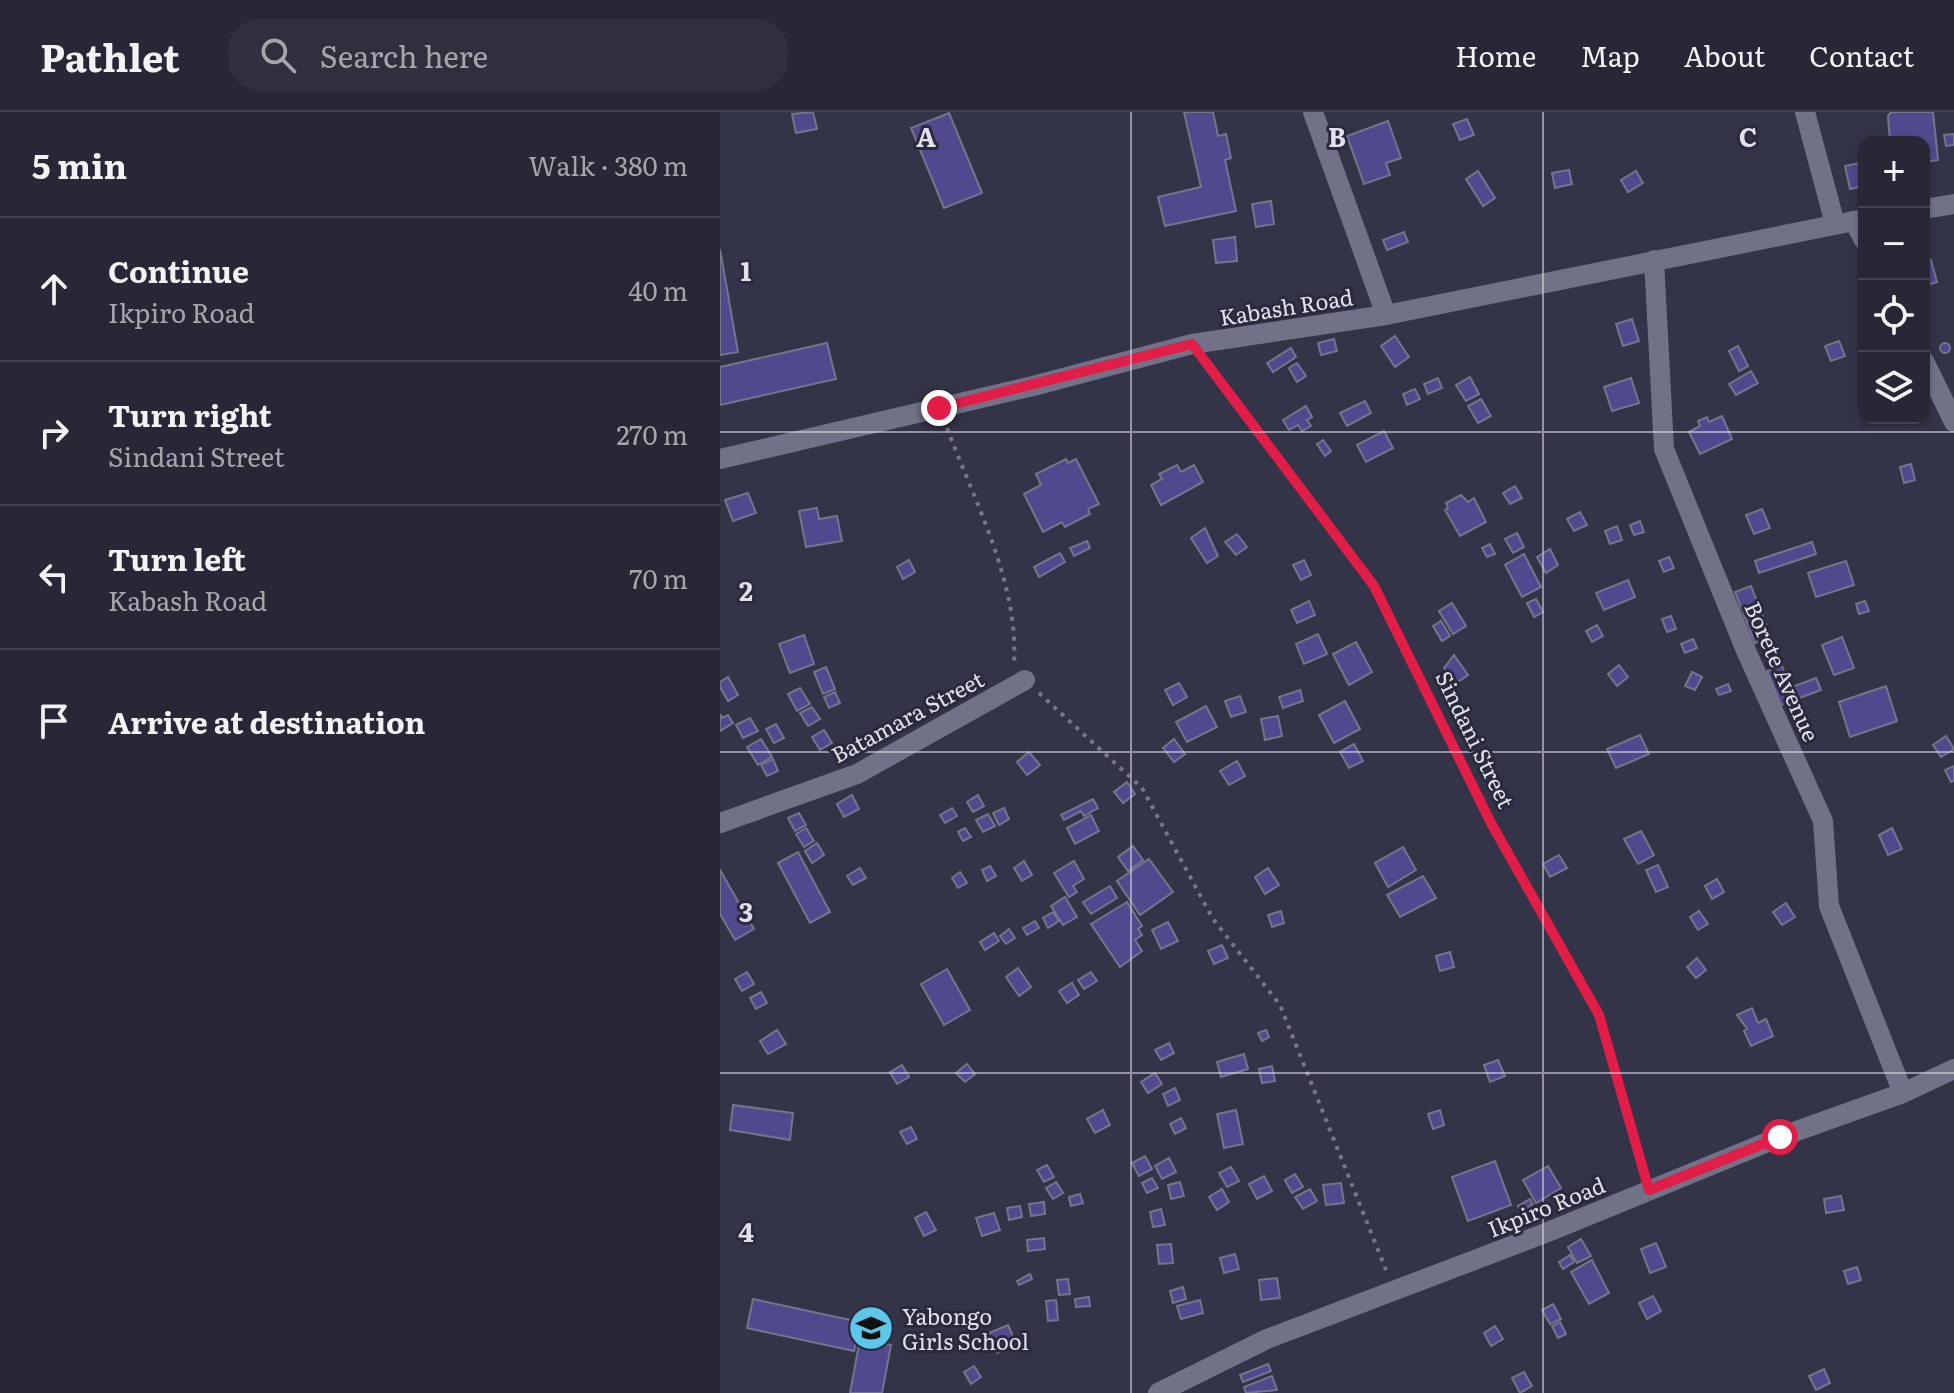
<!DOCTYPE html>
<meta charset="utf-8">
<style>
body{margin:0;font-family:Literata,serif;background:#2f2f3e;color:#f1f3f6}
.controls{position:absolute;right:24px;top:24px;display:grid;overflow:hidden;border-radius:16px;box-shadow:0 2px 6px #0004}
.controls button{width:72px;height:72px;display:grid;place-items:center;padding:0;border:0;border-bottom:2px solid #434451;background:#272736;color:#f1f3f6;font:40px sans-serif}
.stop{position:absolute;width:24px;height:24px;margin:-18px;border:6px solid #e11d48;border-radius:50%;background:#fff}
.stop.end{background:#e11d48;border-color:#fff;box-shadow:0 2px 8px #0008}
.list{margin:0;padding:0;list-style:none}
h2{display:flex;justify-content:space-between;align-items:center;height:104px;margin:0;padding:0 32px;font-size:34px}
h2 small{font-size:26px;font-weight:400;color:#a4a5ad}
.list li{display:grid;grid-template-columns:52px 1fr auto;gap:24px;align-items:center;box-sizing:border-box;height:144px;padding:0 32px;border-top:2px solid #434451}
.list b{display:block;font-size:30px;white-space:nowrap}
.list p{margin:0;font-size:26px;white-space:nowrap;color:#a4a5ad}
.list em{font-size:26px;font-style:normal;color:#a4a5ad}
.icon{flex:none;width:44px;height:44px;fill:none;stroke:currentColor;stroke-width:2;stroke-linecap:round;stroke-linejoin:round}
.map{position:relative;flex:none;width:1234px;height:1281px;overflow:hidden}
header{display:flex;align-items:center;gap:48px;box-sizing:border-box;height:112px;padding:0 40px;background:#272736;border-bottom:2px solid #434451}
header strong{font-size:38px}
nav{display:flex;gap:44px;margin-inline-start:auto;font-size:28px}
.search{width:560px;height:72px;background:#2f2f3e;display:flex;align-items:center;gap:20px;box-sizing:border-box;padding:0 28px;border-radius:32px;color:#a4a5ad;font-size:30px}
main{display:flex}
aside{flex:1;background:#272736}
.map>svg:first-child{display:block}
.building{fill:#50498d;stroke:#74748b;stroke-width:2}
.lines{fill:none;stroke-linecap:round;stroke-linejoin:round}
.path{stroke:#767687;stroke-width:4;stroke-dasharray:4 6;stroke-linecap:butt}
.minor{stroke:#717188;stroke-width:20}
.tertiary{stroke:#717188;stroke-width:20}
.route{stroke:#e11d48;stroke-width:10}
.grid{fill:none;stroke:#e1e1ee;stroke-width:2;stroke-opacity:0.55}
.labels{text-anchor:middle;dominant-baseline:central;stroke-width:6;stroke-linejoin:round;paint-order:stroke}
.street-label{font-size:22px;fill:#e1e1ee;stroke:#2a2a3d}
.poi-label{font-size:22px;fill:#e1e1ee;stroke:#2a2a3d;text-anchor:start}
.grid-label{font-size:26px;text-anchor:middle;font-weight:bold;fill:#e1e1ee;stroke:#2a2a3d;stroke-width:6;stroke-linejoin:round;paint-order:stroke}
</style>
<header>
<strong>Pathlet</strong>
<div class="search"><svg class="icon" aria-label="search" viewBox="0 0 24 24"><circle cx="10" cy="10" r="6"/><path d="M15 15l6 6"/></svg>Search here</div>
<nav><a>Home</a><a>Map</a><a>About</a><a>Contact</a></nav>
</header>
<main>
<aside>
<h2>5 min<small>Walk · 380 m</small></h2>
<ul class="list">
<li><svg class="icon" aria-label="ahead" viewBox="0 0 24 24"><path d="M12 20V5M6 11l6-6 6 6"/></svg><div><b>Continue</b><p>Ikpiro Road</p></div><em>40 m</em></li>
<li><svg class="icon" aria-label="right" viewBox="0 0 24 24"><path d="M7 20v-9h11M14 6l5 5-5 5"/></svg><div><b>Turn right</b><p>Sindani Street</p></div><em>270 m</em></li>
<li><svg class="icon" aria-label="left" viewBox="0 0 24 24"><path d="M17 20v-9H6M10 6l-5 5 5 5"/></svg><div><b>Turn left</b><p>Kabash Road</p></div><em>70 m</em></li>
<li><svg class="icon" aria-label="arrive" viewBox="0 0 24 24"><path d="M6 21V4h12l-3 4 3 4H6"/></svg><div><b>Arrive at destination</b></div></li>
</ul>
</aside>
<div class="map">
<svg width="1234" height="1281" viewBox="0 0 1234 1281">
<rect width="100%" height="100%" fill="#343448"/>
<!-- building -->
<g class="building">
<path d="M93 0 97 17 76 21 72 2Z"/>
<path d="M464 0H493L498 24 506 22 511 46 505 48 516 99 445 114 438 85 481 75Z"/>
<path d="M1171 0H1213L1218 48 1204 50V30H1170L1168 4Z"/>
<path d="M229 1 262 81 224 96 191 16Z"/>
<path d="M747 7 754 23 740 28 733 12Z"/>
<path d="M668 9 681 46 666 51 670 63 644 72 627 24Z"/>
<path d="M1234 22V33L1226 34 1224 23Z"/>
<path d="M1144 50V74L1130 77 1125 54Z"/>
<path d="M849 58 852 72 835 76 832 61Z"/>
<path d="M758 59 775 86 763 94 746 67Z"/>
<path d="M916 59 923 71 908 80 901 68Z"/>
<path d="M551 89 554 112 536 115 532 92Z"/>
<path d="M684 120 688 130 667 138 663 128Z"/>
<path d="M515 125 517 149 496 151 493 128Z"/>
<path d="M0 137 18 240 0 243Z"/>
<path d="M1211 148 1217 170 1204 174V150Z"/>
<path d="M912 207 919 229 903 234 896 212Z"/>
<path d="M675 224 689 245 675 255 661 234Z"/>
<path d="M614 227 617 239 601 243 598 231Z"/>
<path d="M1119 229 1125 244 1111 249 1105 234Z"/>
<path d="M107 231 116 267 0 293V255Z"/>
<circle cx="1225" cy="236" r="5"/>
<path d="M1018 234 1028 254 1019 259 1009 239Z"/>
<path d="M571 236 576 245 553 260 547 251Z"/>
<path d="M577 251 586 264 577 270 569 256Z"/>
<path d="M1031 259 1038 271 1016 283 1009 272Z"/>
<path d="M750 265 759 282 746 289 736 273Z"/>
<path d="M718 266 722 276 708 282 704 272Z"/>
<path d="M911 266 919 291 892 299 884 275Z"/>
<path d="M695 277 700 287 687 293 683 282Z"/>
<path d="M761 287 771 304 758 311 748 294Z"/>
<path d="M645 289 651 301 627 314 620 301Z"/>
<path d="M586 294 592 305 587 308 591 314 582 319 578 313 569 318 563 308Z"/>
<path d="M1002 304 1012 327 980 342 969 320 980 314 978 309 987 305 989 310Z"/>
<path d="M664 319 673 336 646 350 637 333Z"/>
<path d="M603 328 611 339 605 344 597 332Z"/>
<path d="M346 347 348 351 356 347 379 392 368 397 370 402 345 415 342 410 323 420 304 382 321 373 316 362Z"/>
<path d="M1191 352 1195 368 1184 371 1180 355Z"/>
<path d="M457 353 461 360 474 353 483 370 441 393 431 373 442 367 439 362Z"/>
<path d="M795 374 802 386 790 392 783 381Z"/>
<path d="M28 381 36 401 13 409 5 388Z"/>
<path d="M741 383 748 390 754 386 766 410 740 424 725 398 728 396 726 391Z"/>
<path d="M97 396 99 407 117 404 122 429 86 435 79 399Z"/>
<path d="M1042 397 1050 416 1034 422 1026 403Z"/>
<path d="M860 400 867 413 854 419 847 407Z"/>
<path d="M920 409 924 420 914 423 910 413Z"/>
<path d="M897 414 902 428 890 432 885 419Z"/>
<path d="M485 416 498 444 487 451 471 426Z"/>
<path d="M797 421 804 435 793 441 785 427Z"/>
<path d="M517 422 527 435 516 443 505 430Z"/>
<path d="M367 429 370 436 354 444 350 436Z"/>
<path d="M1092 430 1096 442 1039 461 1035 449Z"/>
<path d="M770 432 775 442 767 445 762 436Z"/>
<path d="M830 437 838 453 826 461 817 445Z"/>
<path d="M340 441 345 450 319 465 314 455Z"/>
<path d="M804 442 821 475 802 485 785 453Z"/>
<path d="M949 445 954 456 944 460 939 449Z"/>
<path d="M189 448 195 460 183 467 177 455Z"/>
<path d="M584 448 591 463 581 468 573 453Z"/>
<path d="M1126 449 1134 473 1096 485 1088 461Z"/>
<path d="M908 468 915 485 884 498 876 481Z"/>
<path d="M1031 474 1051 525 1035 531 1015 480Z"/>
<path d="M816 487 823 500 814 505 807 491Z"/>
<path d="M589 489 595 503 577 511 571 498Z"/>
<path d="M1145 489 1149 499 1139 502 1136 492Z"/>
<path d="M732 491 746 514 733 522 719 499Z"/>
<path d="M951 504 956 517 947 520 942 507Z"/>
<path d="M721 509 730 524 722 529 713 514Z"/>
<path d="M877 513 883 524 872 530 866 519Z"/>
<path d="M598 522 607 542 584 552 576 532Z"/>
<path d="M84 523 94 552 70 561 59 532Z"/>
<path d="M1122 525 1134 556 1114 563 1102 533Z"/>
<path d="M973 527 977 536 965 541 961 532Z"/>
<path d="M636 530 652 560 629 573 613 542Z"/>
<path d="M734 543 748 563 735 572 724 556Z"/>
<path d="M899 553 908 565 897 574 888 562Z"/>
<path d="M1062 554 1075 587 1061 593 1047 559Z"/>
<path d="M106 555 115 577 103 582 94 560Z"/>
<path d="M972 560 982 565 975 578 965 574Z"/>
<path d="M8 565 18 583 8 589 0 575V570Z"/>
<path d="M1096 566 1101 578 1077 587 1072 575Z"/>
<path d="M459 571 467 585 453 593 445 578Z"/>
<path d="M1008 572 1011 579 999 583 996 577Z"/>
<path d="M1166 574 1177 609 1130 625 1119 590Z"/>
<path d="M80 576 90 592 77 599 68 582Z"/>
<path d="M580 578 583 589 563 596 559 585Z"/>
<path d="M115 580 120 591 109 596 104 585Z"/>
<path d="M520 584 526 600 511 605 505 589Z"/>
<path d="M625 589 640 617 614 631 599 603Z"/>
<path d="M486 594 497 615 467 630 456 610Z"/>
<path d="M92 595 100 607 88 614 80 601Z"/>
<path d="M0 602 2 606 8 603 13 611 0 619Z"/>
<path d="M558 604 562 624 545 628 541 607Z"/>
<path d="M30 606 38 619 23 626 16 613Z"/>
<path d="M56 612 64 626 54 631 46 617Z"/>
<path d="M104 618 112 631 100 638 92 625Z"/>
<path d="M920 623 929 642 896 656 887 637Z"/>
<path d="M1226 624 1234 637 1221 645 1213 633Z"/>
<path d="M41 627 52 645 38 653 27 635Z"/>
<path d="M454 627 465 642 454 650 443 636Z"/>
<path d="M634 632 643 649 629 656 620 640Z"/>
<path d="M309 640 320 653 307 663 297 650Z"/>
<path d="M53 647 58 659 47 664 41 653Z"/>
<path d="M517 649 525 664 509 673 500 659Z"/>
<path d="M1234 654V669L1231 670 1225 658Z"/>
<path d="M407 670 415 682 403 691 394 680Z"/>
<path d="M132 683 139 697 124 705 117 692Z"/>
<path d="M258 683 264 694 253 700 247 690Z"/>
<path d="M373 687 378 696 364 704 361 699 344 708 341 703Z"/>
<path d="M232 696 237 704 225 711 220 703Z"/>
<path d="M284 696 289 707 279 713 273 701Z"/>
<path d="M79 701 86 713 75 719 68 706Z"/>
<path d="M268 702 275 714 263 720 256 708Z"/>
<path d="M371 703 379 719 355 732 347 716Z"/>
<path d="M86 716 94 729 84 735 76 722Z"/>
<path d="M245 716 251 725 243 729 238 720Z"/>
<path d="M1172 716 1182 737 1168 743 1159 723Z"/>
<path d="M921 719 934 743 918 752 904 727Z"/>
<path d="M97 731 104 743 92 751 85 739Z"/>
<path d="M413 734 423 748 408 759 398 745Z"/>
<path d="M683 735 696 758 668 775 655 751Z"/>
<path d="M78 740 110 800 90 811 58 751Z"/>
<path d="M839 743 847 756 830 765 823 752Z"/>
<path d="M429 747 453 780 420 803 397 769Z"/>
<path d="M304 749 312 763 302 769 294 756Z"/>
<path d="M354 749 364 767 353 774 357 780 349 785 334 761Z"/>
<path d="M938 753 948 775 936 780 926 758Z"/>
<path d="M270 754 276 764 267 769 262 758Z"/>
<path d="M140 756 146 766 133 773 127 764Z"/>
<path d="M548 756 559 773 545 782 535 765Z"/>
<path d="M0 758 34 817 15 828 0 802Z"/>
<path d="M240 760 247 771 238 776 232 766Z"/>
<path d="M703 764 716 786 680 805 667 783Z"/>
<path d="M997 767 1004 780 992 787 985 774Z"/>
<path d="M390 774 397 786 371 802 363 790Z"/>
<path d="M345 785 357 805 343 813 331 794Z"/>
<path d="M407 790 422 814 418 817 422 823 415 828 422 839 400 855 371 812Z"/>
<path d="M1066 791 1075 805 1062 813 1053 800Z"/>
<path d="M561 799 564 811 552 815 548 803Z"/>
<path d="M979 799 988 812 978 818 970 805Z"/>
<path d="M333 800 339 809 328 816 323 806Z"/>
<path d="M315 809 319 816 307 823 303 816Z"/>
<path d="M448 810 458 829 441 837 432 818Z"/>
<path d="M289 817 295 826 286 832 280 824Z"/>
<path d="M274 821 279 829 265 838 260 830Z"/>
<path d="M502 833 508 846 494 852 488 839Z"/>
<path d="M730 840 734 855 720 859 716 844Z"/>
<path d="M977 846 986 858 976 866 967 855Z"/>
<path d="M298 856 311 875 299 884 286 865Z"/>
<path d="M227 857 250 898 224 913 201 872Z"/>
<path d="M27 860 34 872 22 879 15 867Z"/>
<path d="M371 860 377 869 364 877 358 868Z"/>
<path d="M352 871 359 883 347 891 339 879Z"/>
<path d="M41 880 47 891 36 897 30 886Z"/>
<path d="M1032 896 1038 911 1046 907 1053 924 1031 934 1024 919 1027 917 1017 903Z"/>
<path d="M57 918 66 932 48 942 40 929Z"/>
<path d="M546 918 549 925 542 929 538 921Z"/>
<path d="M449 931 454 941 441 948 435 938Z"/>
<path d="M524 942 528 957 501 965 497 950Z"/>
<path d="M778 948 785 964 770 970 764 953Z"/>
<path d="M247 952 255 962 245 970 236 961Z"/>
<path d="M182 953 189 965 177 972 170 960Z"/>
<path d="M552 954 555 969 542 971 539 957Z"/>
<path d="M435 961 442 972 428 981 421 970Z"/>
<path d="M455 976 460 988 448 994 443 982Z"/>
<path d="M13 993 73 1001 70 1028 10 1018Z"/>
<path d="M383 998 390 1013 375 1021 367 1007Z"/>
<path d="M516 998 523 1032 504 1036 497 1002Z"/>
<path d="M720 998 724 1013 713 1017 708 1002Z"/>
<path d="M461 1006 466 1016 455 1022 450 1012Z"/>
<path d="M191 1015 197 1027 187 1032 180 1020Z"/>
<path d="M425 1044 432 1057 419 1064 412 1051Z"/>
<path d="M449 1046 456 1060 442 1067 435 1054Z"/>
<path d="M775 1049 791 1093 748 1109 732 1065Z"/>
<path d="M327 1053 334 1065 324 1070 317 1058Z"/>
<path d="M828 1054 841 1076 816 1091 803 1068Z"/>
<path d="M511 1055 519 1069 507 1075 499 1061Z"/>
<path d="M575 1062 583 1075 572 1081 565 1068Z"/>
<path d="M544 1064 552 1079 537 1087 529 1072Z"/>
<path d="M432 1066 438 1076 427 1081 422 1071Z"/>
<path d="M336 1070 343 1081 333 1087 326 1076Z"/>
<path d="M460 1070 464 1084 451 1087 448 1073Z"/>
<path d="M621 1071 624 1091 606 1093 603 1073Z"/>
<path d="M502 1077 509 1090 497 1098 489 1085Z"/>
<path d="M590 1077 597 1089 583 1097 575 1085Z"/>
<path d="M360 1082 363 1091 351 1094 349 1085Z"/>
<path d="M1121 1084 1124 1098 1106 1101 1104 1087Z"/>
<path d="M810 1087 813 1092 801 1100 798 1094Z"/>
<path d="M324 1090 325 1102 311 1104 309 1092Z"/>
<path d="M300 1094 302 1105 289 1108 287 1096Z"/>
<path d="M441 1097 445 1113 433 1115 430 1100Z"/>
<path d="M206 1100 216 1118 204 1124 195 1106Z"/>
<path d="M274 1101 280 1118 262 1124 256 1106Z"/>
<path d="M324 1126 325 1137 308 1139 307 1128Z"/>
<path d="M861 1127 871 1144 857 1151 848 1135Z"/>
<path d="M936 1131 946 1155 930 1161 921 1137Z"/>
<path d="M451 1132 453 1151 439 1152 437 1133Z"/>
<path d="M515 1142 519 1157 504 1161 500 1146Z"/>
<path d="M850 1143 854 1150 843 1157 839 1150Z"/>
<path d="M872 1148 889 1181 869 1192 851 1160Z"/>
<path d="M1137 1155 1141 1168 1128 1172 1124 1159Z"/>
<path d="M310 1162 312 1167 299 1173 297 1169Z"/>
<path d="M557 1166 560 1186 541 1188 539 1168Z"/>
<path d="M348 1167 350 1182 339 1183 337 1168Z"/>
<path d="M463 1175 466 1187 453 1191 450 1179Z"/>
<path d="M933 1184 941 1199 927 1207 919 1191Z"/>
<path d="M369 1185 370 1194 356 1195 355 1187Z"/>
<path d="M33 1187 140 1210 134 1239 27 1216Z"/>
<path d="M336 1188 338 1208 328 1209 326 1189Z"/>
<path d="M480 1188 483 1201 461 1207 457 1194Z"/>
<path d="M833 1192 841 1207 830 1212 822 1198Z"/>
<path d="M840 1210 846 1222 838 1226 832 1214Z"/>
<path d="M288 1213 297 1233 277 1241 269 1221Z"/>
<path d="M775 1214 783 1227 771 1234 764 1221Z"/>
<path d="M140 1227 171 1233 162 1281H130Z"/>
<path d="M548 1252 551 1259 523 1270 520 1263Z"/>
<path d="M254 1254 261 1265 251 1272 244 1260Z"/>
<path d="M1104 1257 1110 1271 1096 1278 1089 1264Z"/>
<path d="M804 1260 812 1274 800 1281 792 1266Z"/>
<path d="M552 1264 557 1278 526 1281 524 1275Z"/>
</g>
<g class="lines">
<!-- path -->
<g class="path">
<path d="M486 250 654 474 771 711 879 903 924 1059"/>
<path d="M227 316C255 391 299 471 294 552"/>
<path d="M319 581 422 676 493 807 560 893 666 1158"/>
</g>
<!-- minor -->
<g class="minor">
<path d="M593 0 666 203"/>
<path d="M1085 0 1115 112"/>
<path d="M1204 97 1234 92"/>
<path d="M1134 109 1144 128"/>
<path d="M934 148 944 337 1027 541 1103 709 1109 794 1183 981"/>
<path d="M1204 249 1234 310"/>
<path d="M0 347 313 274 472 232 666 203 1144 107"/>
<path d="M0 711 137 662 305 568"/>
</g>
<!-- tertiary -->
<path class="tertiary" d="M438 1281 547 1227 828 1120 1060 1025 1183 981 1234 957"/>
</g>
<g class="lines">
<!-- route -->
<path class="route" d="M219 296 472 232 654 474 771 711 879 903 929 1078 1060 1025"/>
</g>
<!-- grid -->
<path class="grid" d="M411 0V1281M823 0V1281M0 320H1234M0 640H1234M0 961H1234"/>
<!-- icons -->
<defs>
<g id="school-disc" transform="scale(2.3)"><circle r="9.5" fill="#5cc7e8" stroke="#2a2a3d"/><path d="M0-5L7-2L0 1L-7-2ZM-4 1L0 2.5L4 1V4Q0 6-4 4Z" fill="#111"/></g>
</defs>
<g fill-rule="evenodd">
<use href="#school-disc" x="151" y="1216"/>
</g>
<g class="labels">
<!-- street labels -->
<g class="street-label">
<text transform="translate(566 194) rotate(-9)">Kabash Road</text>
<text transform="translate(1063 559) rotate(66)">Borete Avenue</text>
<text transform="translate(187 604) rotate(-28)">Batamara Street</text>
<text transform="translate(756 627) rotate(64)">Sindani Street</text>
<text transform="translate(826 1094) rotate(-22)">Ikpiro Road</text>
</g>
<!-- poi labels -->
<g class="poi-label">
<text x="182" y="1203">Yabongo<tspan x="182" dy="25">Girls School</tspan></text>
</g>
</g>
<g class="grid-label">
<text x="206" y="35">A</text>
<text x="617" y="35">B</text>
<text x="1028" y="35">C</text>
<text x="26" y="169">1</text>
<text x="26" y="489">2</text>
<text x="26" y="810">3</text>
<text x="26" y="1130">4</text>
</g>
</svg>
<div class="controls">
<button>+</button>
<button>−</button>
<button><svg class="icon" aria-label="locate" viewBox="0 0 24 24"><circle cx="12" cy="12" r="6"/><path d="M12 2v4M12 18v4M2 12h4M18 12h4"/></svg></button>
<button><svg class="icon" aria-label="layers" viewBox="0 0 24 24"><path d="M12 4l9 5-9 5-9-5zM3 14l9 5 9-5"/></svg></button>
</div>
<div class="stop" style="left:1060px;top:1025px"></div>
<div class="stop end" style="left:219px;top:296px"></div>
</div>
</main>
